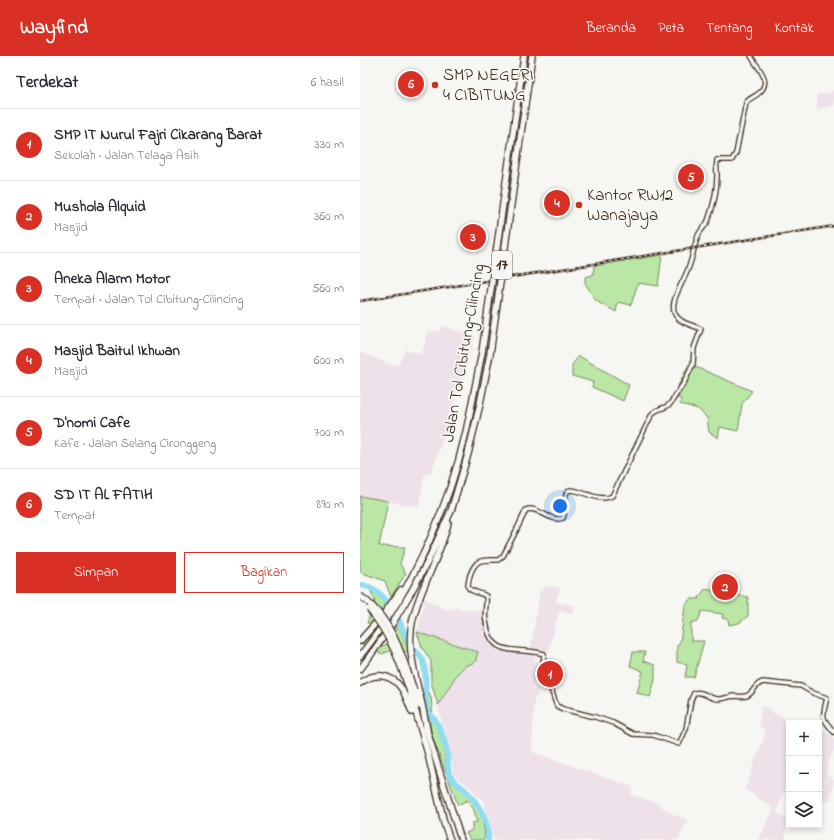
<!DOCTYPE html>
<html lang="id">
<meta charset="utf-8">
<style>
body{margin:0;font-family:"Indie Flower",sans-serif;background:#f7f7f7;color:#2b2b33}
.controls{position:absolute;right:12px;bottom:12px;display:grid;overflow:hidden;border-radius:0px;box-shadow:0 2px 6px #0003}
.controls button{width:36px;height:36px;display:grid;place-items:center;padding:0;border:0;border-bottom:1px solid #e1e1e2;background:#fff;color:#2b2b33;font:20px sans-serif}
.you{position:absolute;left:200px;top:450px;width:14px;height:14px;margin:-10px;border:3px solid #fff;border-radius:50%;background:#1a73e8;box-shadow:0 0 0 6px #1a73e833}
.badge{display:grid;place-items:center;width:26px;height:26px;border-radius:50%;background:#d93025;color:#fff;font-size:13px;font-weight:700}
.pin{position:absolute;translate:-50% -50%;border:2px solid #fff;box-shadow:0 1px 4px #0006}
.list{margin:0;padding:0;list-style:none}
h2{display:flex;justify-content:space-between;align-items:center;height:52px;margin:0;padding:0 16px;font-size:17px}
h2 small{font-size:13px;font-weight:400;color:#7c7c81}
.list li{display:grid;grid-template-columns:26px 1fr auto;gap:12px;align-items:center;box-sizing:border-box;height:72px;padding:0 16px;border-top:1px solid #e1e1e2}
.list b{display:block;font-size:15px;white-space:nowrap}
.list p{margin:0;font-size:13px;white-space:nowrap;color:#7c7c81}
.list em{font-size:13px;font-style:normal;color:#7c7c81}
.actions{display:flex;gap:8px;padding:12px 16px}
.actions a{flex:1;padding:9px 0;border:1px solid #d93025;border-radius:0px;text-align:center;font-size:14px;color:#d93025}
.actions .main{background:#d93025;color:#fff}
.icon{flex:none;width:22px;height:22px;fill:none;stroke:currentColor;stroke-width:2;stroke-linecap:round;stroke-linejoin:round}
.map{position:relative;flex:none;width:474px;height:784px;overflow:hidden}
header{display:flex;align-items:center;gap:24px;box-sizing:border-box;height:56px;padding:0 20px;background:#d93025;color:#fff}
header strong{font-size:19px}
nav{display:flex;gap:22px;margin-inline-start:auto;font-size:14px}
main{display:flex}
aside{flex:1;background:#fff}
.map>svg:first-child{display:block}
.built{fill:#eee1e9}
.green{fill:#bae7a5;stroke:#7a8862}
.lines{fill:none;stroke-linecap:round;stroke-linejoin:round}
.river{stroke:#90dcf1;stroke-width:6}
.minor-casing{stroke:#3b2a1e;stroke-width:6}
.highway-casing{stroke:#3b2a1e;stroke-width:8}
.minor{stroke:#f6f6f2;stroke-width:3.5}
.highway{stroke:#f6f6f2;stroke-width:5.5}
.rail-casing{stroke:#3b2a1e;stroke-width:2.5}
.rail{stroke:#f6f6f2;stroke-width:1;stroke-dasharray:3;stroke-linecap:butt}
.highway-bridge-casing{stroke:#3b2a1e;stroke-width:8;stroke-linecap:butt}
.highway-bridge{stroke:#f6f6f2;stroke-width:5.5}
.poi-dot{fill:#c8321e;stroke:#f6f6f2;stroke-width:1.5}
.labels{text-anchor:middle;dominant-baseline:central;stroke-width:3.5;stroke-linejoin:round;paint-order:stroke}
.shield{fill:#f6f6f2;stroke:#73675e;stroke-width:1}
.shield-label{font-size:16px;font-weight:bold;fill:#3b2a1e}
.poi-label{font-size:17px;fill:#3b2a1e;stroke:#f6f6f2;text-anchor:start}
.street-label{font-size:17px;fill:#3b2a1e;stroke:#f6f6f2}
</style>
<header>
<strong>Wayfind</strong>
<nav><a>Beranda</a><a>Peta</a><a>Tentang</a><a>Kontak</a></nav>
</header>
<main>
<aside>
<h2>Terdekat<small>6 hasil</small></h2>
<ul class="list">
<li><span class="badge">1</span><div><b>SMP IT Nurul Fajri Cikarang Barat</b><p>Sekolah · Jalan Telaga Asih</p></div><em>330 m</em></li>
<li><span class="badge">2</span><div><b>Mushola Alquid</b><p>Masjid</p></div><em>360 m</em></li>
<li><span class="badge">3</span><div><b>Aneka Alarm Motor</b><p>Tempat · Jalan Tol Cibitung–Cilincing</p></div><em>560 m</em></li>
<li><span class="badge">4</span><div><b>Masjid Baitul Ikhwan</b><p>Masjid</p></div><em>600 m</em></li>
<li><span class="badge">5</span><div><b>D'nomi Cafe</b><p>Kafe · Jalan Selang Cironggeng</p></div><em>700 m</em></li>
<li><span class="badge">6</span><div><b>SD IT AL FATIH</b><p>Tempat</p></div><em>890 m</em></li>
</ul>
<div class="actions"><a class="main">Simpan</a><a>Bagikan</a></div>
</aside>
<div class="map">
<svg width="474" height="784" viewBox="0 0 474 784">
<rect width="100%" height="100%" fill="#f6f6f2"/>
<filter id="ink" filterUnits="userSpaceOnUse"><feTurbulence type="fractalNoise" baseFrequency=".025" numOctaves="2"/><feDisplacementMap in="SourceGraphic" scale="8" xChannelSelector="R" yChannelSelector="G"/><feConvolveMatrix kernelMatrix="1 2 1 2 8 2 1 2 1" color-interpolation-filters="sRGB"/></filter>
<g filter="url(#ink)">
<!-- built -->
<g class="built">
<path d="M474 34V50L457 53V38H466Z"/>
<path d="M83 270 115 280 109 300 72 415 64 420 59 451 0 440V296L29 308 38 309 45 294 61 298 69 275H79Z"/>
<path d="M184 530 200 532 196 546 215 550 212 558 199 555 188 596 176 594 174 605 178 606 173 630 180 634 174 644 172 696 273 731 271 739 295 746 312 758 328 764 318 784H133L129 763 122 743 114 737 112 733 94 719 78 649 97 618 105 610 115 606 57 576 65 543 87 554 96 552 123 555V563L131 586 138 590 170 596 180 534 184 535Z"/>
<path d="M401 651H409L414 658 441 667H429V738L423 736 417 757 428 764 425 784H398L414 753 385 733 404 681 405 673 399 671Z"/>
<path d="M459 674 468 677 474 683V694L471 699 466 717 474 724 470 745H459Z"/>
</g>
<!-- green -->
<g class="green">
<path d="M302 199 298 230 278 227 271 249 258 246 256 256 236 245 225 227V221L233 219 234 210Z"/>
<path d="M219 300 269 329 263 345 232 331 233 326 212 320V309Z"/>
<path d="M329 308 392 335 382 348 378 375 360 371 358 382 349 376 347 362 338 353 320 348 321 343 313 340Z"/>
<path d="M0 440 28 445 19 490 45 491 40 508 44 515 46 517 31 541 25 525 0 516Z"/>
<path d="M11 530 23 540 32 553 46 588 57 596H48L32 594 22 598 11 594 1 588 4 579 22 590 34 585 36 570H24L7 567 15 544 11 536Z"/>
<path d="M345 533 388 541V560L379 567 369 569 368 563 362 562 363 558 342 555 338 565 331 567V585H344L334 621H325L327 609 317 606V590L320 586 325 550 330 543H338Z"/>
<path d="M57 576 118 596 115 606 105 610 97 618 78 649 71 626V605L62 591Z"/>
<path d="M273 596H285L283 605 295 609V624L290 641 277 637 283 615 270 610Z"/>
<path d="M64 633 69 636 71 642 73 660 84 691 86 716 94 725 112 740 122 757 125 781 123 784H110L106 777 112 774V767L117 766 114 754 107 744 98 749 72 680 67 651Z"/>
</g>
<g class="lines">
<!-- river -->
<path class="river" d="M0 529C16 529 30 548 37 561 42 570 45 580 50 589 54 595 61 598 63 605 68 620 64 636 66 651 67 655 76 665 79 671 82 679 86 689 87 697 88 704 87 712 89 718 93 726 101 730 106 735 118 748 130 766 128 784"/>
<!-- minor casing -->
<g class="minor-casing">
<path id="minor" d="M391 0C397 12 413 24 399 37 395 41 389 42 386 47L376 97 372 104H357C356 110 357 115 357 120 357 135 353 151 348 165 345 171 340 174 338 180 333 193 332 206 326 218 322 228 309 247 315 258 319 267 333 269 341 273L334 292 333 308 325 325 310 348C305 353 297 352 292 358L252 440C243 445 230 439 220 436 217 435 213 434 210 434 207 435 207 436 206 438L204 459 203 462C190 467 177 449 166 454L157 473 143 500 138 504C122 504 116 502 110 519 109 523 108 527 108 531 112 537 120 536 126 540 127 549 124 557 126 565 131 604 157 590 184 598L182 622 190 630 196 648 197 650 203 653 235 661 253 667 273 678 293 679 319 688 326 673 331 644 334 637C343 634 349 643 358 643 363 643 368 641 374 640 378 640 382 641 386 640 394 638 394 628 403 626L441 630 453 637 467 642C462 662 461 661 474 676"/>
</g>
<!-- highway casing -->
<g class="highway-casing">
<g id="highway">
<path d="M154 70 164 0"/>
<path d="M162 70 172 0"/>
<path d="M0 585 23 559 41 534"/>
<path d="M0 600C57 529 96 436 112 347"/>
<path d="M0 613 10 600 29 573 50 538 67 507 91 455 108 398 120 348"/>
<path d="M0 627C14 616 31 617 42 633 46 640 49 648 52 656"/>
<path d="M54 635 59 650"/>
<path d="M50 636 68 698 84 767 90 784"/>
<path d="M66 672 101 784"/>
<path d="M67 674C64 660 62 646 58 633 52 605 46 583 55 555 64 525 81 497 88 467"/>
</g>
</g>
<!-- minor -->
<use href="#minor" class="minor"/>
<!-- highway -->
<use href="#highway" class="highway"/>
<!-- rail casing -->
<g class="rail-casing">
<path id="rail" d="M0 245 474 170"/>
</g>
<!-- rail -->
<use href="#rail" class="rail"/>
<!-- highway-bridge casing -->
<g class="highway-bridge-casing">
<g id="highway-bridge">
<path d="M112 347 122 296 154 70"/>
<path d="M120 348 130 298 162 70"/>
<path d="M0 540C31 561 43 601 54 635"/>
<path d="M9 553C30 578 40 606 50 636"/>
</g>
</g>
<!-- highway-bridge -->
<use href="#highway-bridge" class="highway-bridge"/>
</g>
</g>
<!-- markers -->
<g class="poi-dot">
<circle cx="75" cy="29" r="4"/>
<circle cx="219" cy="149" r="4"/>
</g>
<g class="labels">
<!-- shield labels -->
<rect class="shield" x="132" y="195" width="20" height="28" rx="3"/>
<g class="shield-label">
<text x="142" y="209">17</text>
</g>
<!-- poi labels -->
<g class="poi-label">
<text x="83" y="19">SMP NEGERI<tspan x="83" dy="20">4 CIBITUNG</tspan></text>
<text x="227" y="139">Kantor RW12<tspan x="227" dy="20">Wanajaya</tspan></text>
</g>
<!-- street labels -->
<g class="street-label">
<text transform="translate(104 297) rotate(-80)">Jalan Tol Cibitung–Cilincing</text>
</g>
</g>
</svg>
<div class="controls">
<button>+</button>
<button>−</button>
<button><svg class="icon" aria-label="layers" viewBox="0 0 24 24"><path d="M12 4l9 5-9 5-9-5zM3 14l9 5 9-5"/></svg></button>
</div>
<div class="you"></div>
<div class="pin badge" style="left:190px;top:618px">1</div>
<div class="pin badge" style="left:365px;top:531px">2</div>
<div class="pin badge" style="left:113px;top:181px">3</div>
<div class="pin badge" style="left:197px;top:147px">4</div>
<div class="pin badge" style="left:331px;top:121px">5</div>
<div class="pin badge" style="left:51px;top:28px">6</div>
</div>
</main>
